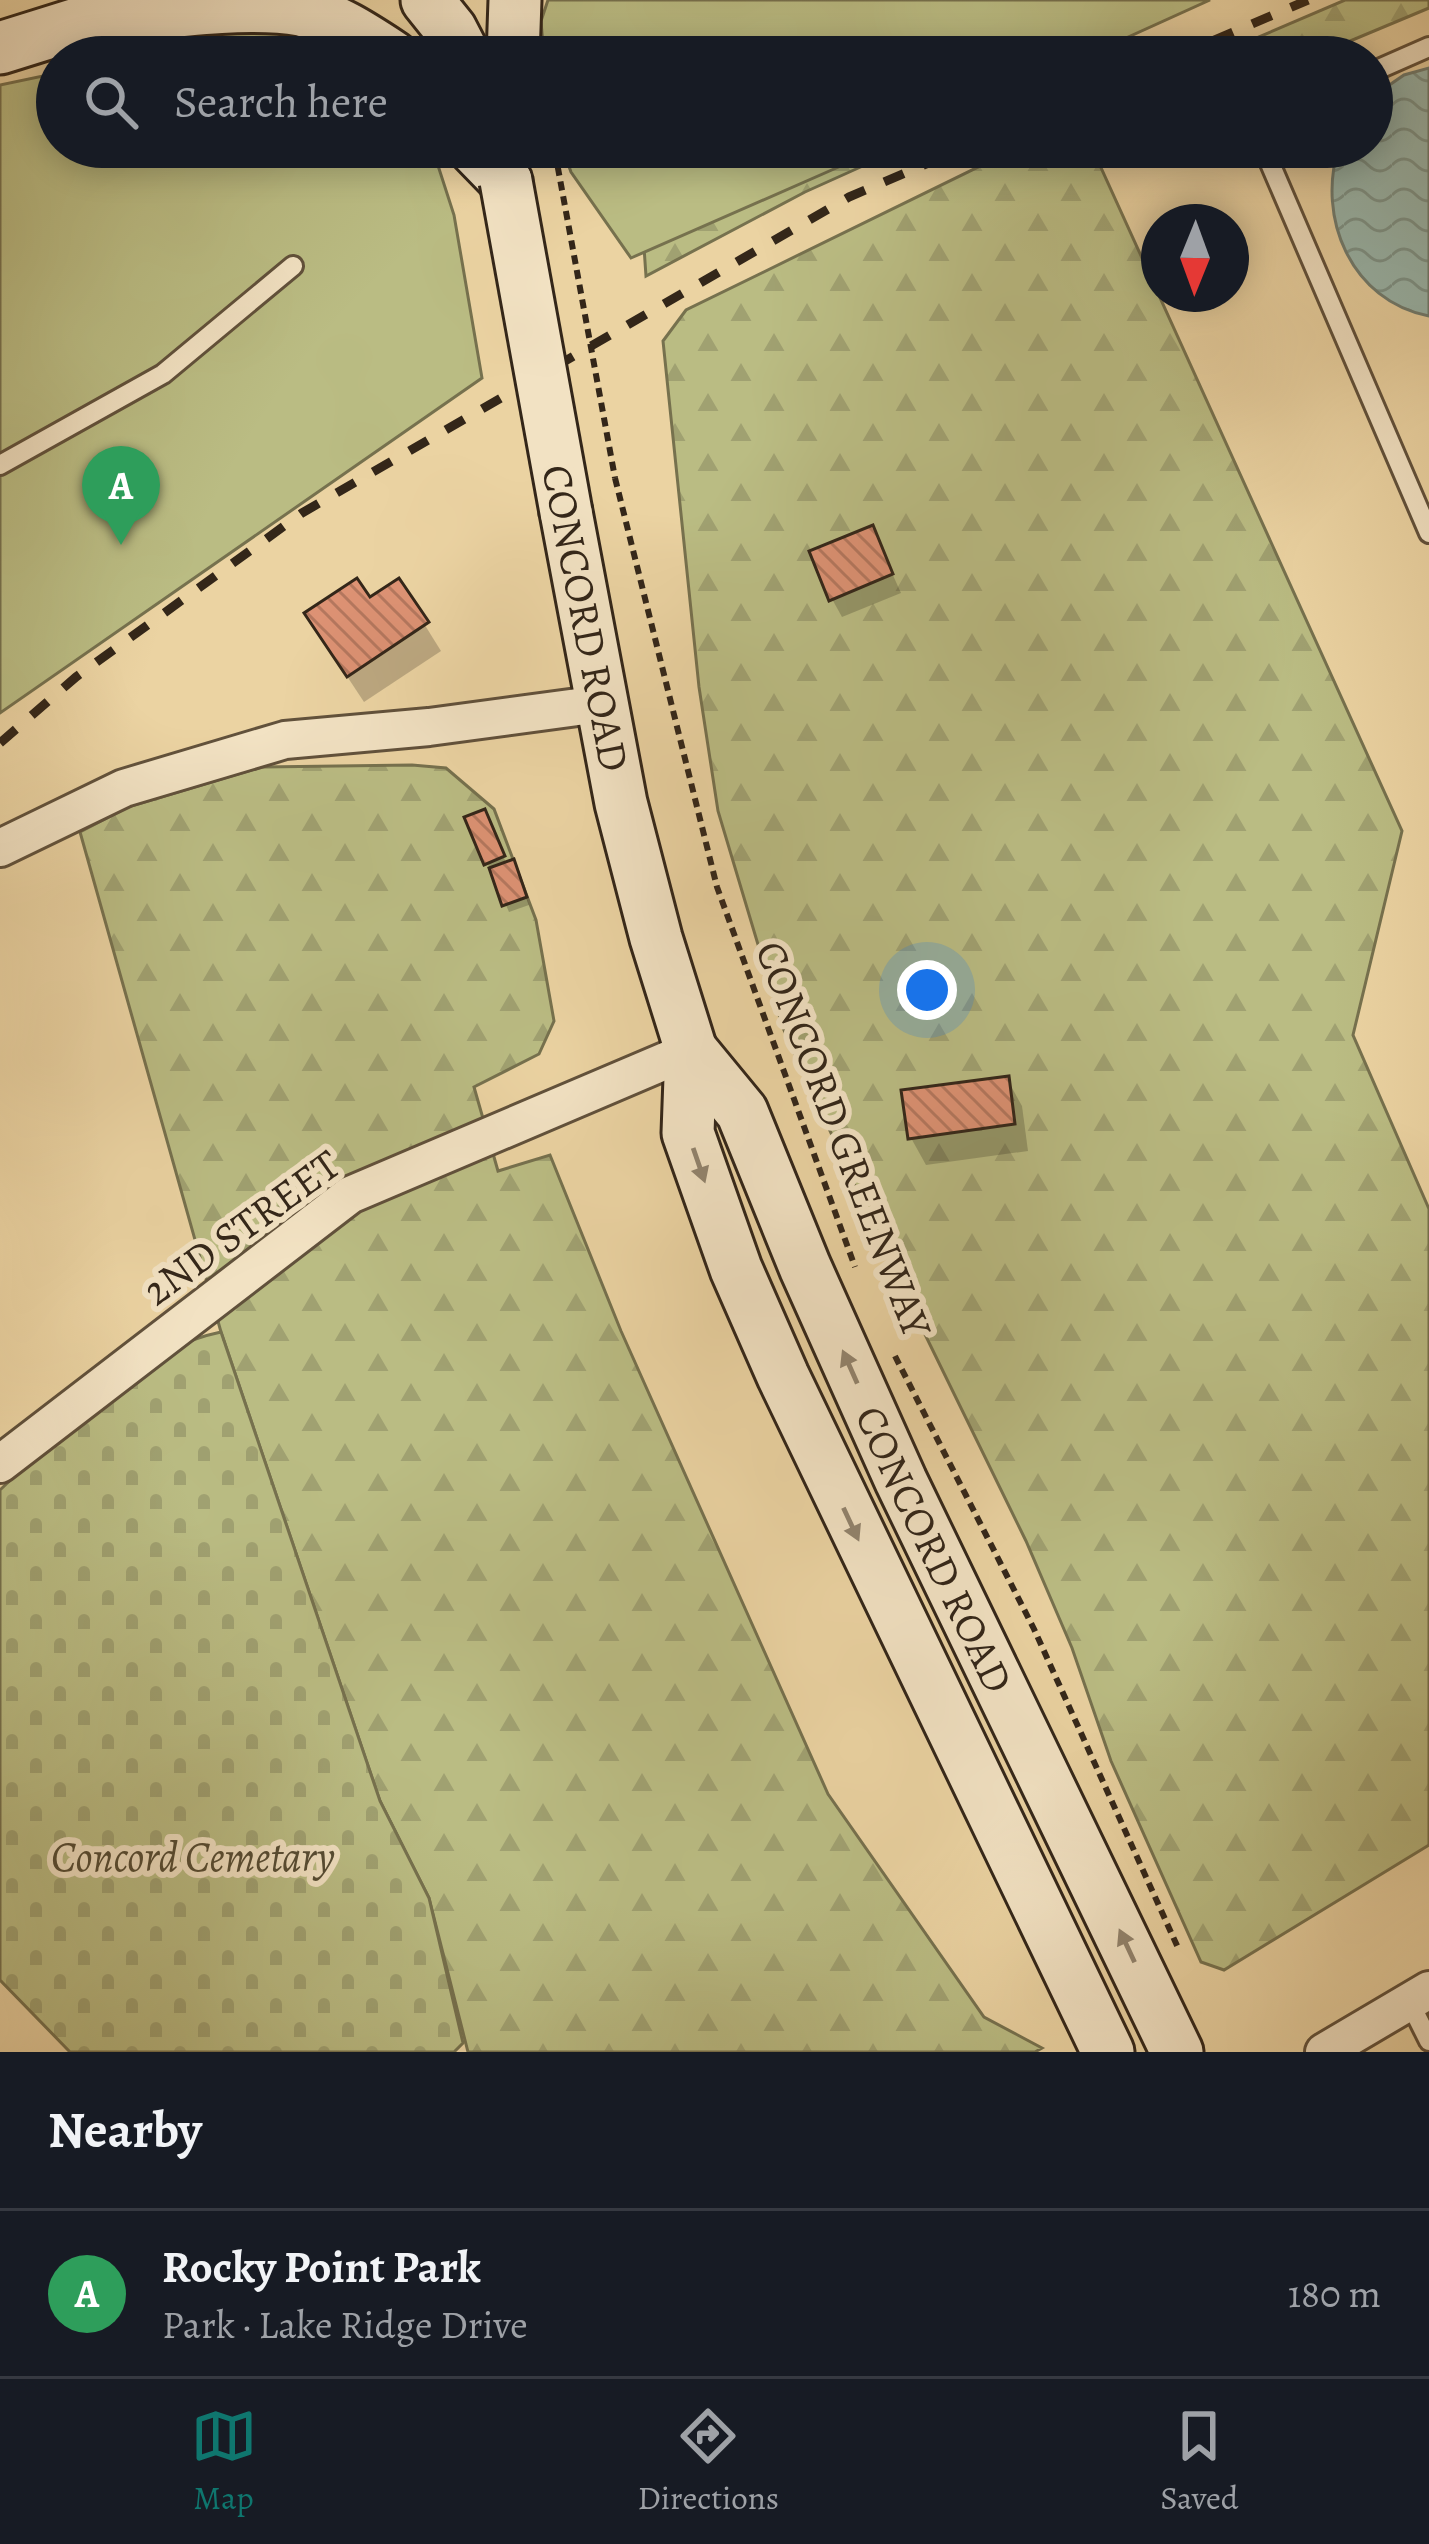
<!DOCTYPE html>
<meta charset="utf-8">
<style>
body{margin:0;font-family:Alegreya,serif;background:#20242c;color:#f1f3f6}
.compass{position:absolute;left:1141px;top:204px;width:108px;height:108px;border-radius:50%;background:#171b24;box-shadow:0 6px 30px #0003;rotate:181deg}
.you{position:absolute;left:927px;top:990px;width:42px;height:42px;margin:-30px;border:9px solid #fff;border-radius:50%;background:#1a73e8;box-shadow:0 0 0 18px #1a73e833}
.badge{display:grid;place-items:center;width:78px;height:78px;border-radius:50%;background:#0f766e;color:#fff;font-size:39px;font-weight:700}
.pin{position:absolute;translate:-50% -99px;filter:drop-shadow(0 3px 6px #0008)}
.pin::after{content:'';position:absolute;top:63px;width:42px;height:36px;background:inherit;clip-path:polygon(0 0,100% 0,50% 100%)}
.list{margin:0;padding:0;list-style:none}
h2{display:flex;justify-content:space-between;align-items:center;height:156px;margin:0;padding:0 48px;font-size:51px}
h2 small{font-size:39px;font-weight:400;color:#9ea1a6}
.list li{display:grid;grid-template-columns:78px 1fr auto;gap:36px;align-items:center;box-sizing:border-box;height:168px;padding:0 48px;border-top:3px solid #363941}
.list b{display:block;font-size:45px;white-space:nowrap}
.list p{margin:0;font-size:39px;white-space:nowrap;color:#9ea1a6}
.list em{font-size:39px;font-style:normal;color:#9ea1a6}
.icon{flex:none;width:66px;height:66px;fill:none;stroke:currentColor;stroke-width:2;stroke-linecap:round;stroke-linejoin:round}
.map{position:relative;flex:none;width:1429px;height:2052px;overflow:hidden}
.search{position:absolute;background:#171b24;box-shadow:0 6px 30px #0003;left:36px;right:36px;top:36px;height:132px;display:flex;align-items:center;gap:30px;box-sizing:border-box;padding:0 42px;border-radius:66px;color:#9ea1a6;font-size:45px}
.sheet{height:324px;background:#171b24}
nav{display:flex;justify-content:space-around;align-items:center;box-sizing:border-box;height:168px;border-top:3px solid #363941;background:#171b24;font-size:33px;color:#9ea1a6}
nav a{display:grid;justify-items:center;gap:6px}
nav .on{color:#0f766e}
.map>svg:first-child{display:block}
.forest{fill:url(#forest-firs);stroke:#76714e;stroke-width:3}
.cemetery{fill:url(#cemetery-stones);stroke:#76714e;stroke-width:3}
.park{fill:#babc83;stroke:#76714e;stroke-width:3}
.water{fill:url(#water-waves);stroke:#707d72;stroke-width:3}
.shadow{fill:#0003}
.building{fill:url(#building-back-hatch);stroke:#332619;stroke-width:3}
.lines{fill:none;stroke-linecap:round;stroke-linejoin:round}
.lane-casing{stroke:#61513b;stroke-width:24}
.street-casing{stroke:#61513b;stroke-width:42}
.secondary-casing{stroke:#332619;stroke-width:57}
.path{stroke:#332619;stroke-width:6;stroke-dasharray:9 6;stroke-linecap:butt}
.lane{stroke:#f2e2c3;stroke-width:18}
.street{stroke:#f2e2c3;stroke-width:36}
.secondary{stroke:#f2e2c3;stroke-width:51}
.rail{stroke:#332619;stroke-width:9;stroke-dasharray:21 21;stroke-linecap:butt}
.secondary-bridge-casing{stroke:#332619;stroke-width:57;stroke-linecap:butt}
.path-bridge{stroke:#332619;stroke-width:6;stroke-dasharray:9 6;stroke-linecap:butt}
.secondary-bridge{stroke:#f2e2c3;stroke-width:51}
.oneway{fill:#92846e}
.labels{text-anchor:middle;dominant-baseline:central;stroke-width:12;stroke-linejoin:round;paint-order:stroke}
.street-label{font-size:42px;fill:#332619;stroke:#f2e2c3}
.park-label{font-size:42px;font-style:italic;fill:#554c34;stroke:#f2e2c3}
</style>
<div class="map">
<svg width="1429" height="2052" viewBox="0 0 1429 2052">
<defs>
<pattern id="forest-firs" width="22" height="20" patternUnits="userSpaceOnUse" patternTransform="scale(3)"><rect width="22" height="20" fill="#babc83"/><path d="M5 1l3.5 6h-7zM16 11l3.5 6h-7z" fill="#a0a171"/></pattern>
<pattern id="cemetery-stones" width="16" height="16" patternUnits="userSpaceOnUse" patternTransform="scale(3)"><rect width="16" height="16" fill="#babc83"/><path d="M2 7V4a2 2 0 0 1 4 0v3zM10 15v-3a2 2 0 0 1 4 0v3z" fill="#a0a171"/></pattern>
<pattern id="water-waves" width="16" height="10" patternUnits="userSpaceOnUse" patternTransform="scale(3)"><rect width="16" height="10" fill="#99b7ad"/><path d="M0 5q4-4 8 0t8 0" fill="none" stroke="#7d958c"/></pattern>
<pattern id="building-back-hatch" width="6" height="6" patternUnits="userSpaceOnUse" patternTransform="scale(3)"><rect width="6" height="6" fill="#dd9274"/><path d="M-1 5l2 2M0 0l6 6M5-1l2 2" fill="none" stroke="#b4775e"/></pattern>
</defs>
<rect width="100%" height="100%" fill="#ebd3a2"/>
<filter id="stains"><feTurbulence type="fractalNoise" baseFrequency=".00167" numOctaves="4"/><feColorMatrix values="0 0 0 0 .2 0 0 0 0 .09 0 0 0 0 .02 0 0 0 .5 -.17"/></filter>
<radialGradient id="worn" r=".72"><stop offset=".6" stop-color="#630" stop-opacity="0"/><stop offset="1" stop-color="#630" stop-opacity=".3"/></radialGradient>
<!-- forest -->
<g class="forest">
<path d="M1345 0H1429V8L1312 57H1212Z"/>
<path d="M647 147H905L805 192 646 276 641 204Z"/>
<path d="M1019 147H1098L1093 150 1402 831 1353 1035 1429 1209V1845L1224 1970 1201 1962 1111 1761 1072 1648 1026 1541 895 1273 783 1028 718 811 699 687 663 341 686 310Z"/>
<path d="M412 765 446 768 494 809 536 920 554 1021 539 1054 474 1087 498 1171 550 1155 621 1331 828 1794 984 2017 1042 2048 1035 2052H468L429 1898 380 1801 221 1332 80 832 128 807 262 767Z"/>
</g>
<!-- cemetery -->
<path class="cemetery" d="M221 1332 380 1801 429 1898 463 2043 454 2052H70L0 1980V1490C65 1429 130 1351 221 1332Z"/>
<!-- park -->
<g class="park">
<path d="M548 0H1210L1084 57H544L541 21Z"/>
<path d="M228 27 307 33 354 57H117Z"/>
<path d="M57 73V147H432L454 215 482 378 0 713V85Z"/>
<path d="M562 147H884L631 258 571 172Z"/>
</g>
<!-- water -->
<path class="water" d="M1429 68V316C1351 301 1316 217 1339 147H1372V97L1404 75Z"/>
<!-- shadow -->
<g class="shadow">
<path d="M872 529 901 593 842 617 832 599Z"/>
<path d="M398 582 441 651 364 702 323 640Z"/>
<path d="M468 819 488 820 507 865 517 871 529 905 509 912Z"/>
<path d="M1007 1079 1022 1106 1028 1151 926 1165 911 1138Z"/>
</g>
<!-- building -->
<g class="building">
<path d="M873 525 893 574 829 601 809 551Z"/>
<path d="M357 578 370 597 399 578 429 622 347 677 304 613Z"/>
<path d="M485 809 505 856 484 865 464 817Z"/>
<path d="M514 859 527 897 502 906 489 868Z"/>
<path d="M1009 1076 1015 1124 908 1139 901 1090Z"/>
</g>
<g class="lines">
<!-- lane casing -->
<g class="lane-casing">
<g id="lane">
<path d="M1372 72 1429 47"/>
<path d="M1263 147 1429 533"/>
<path d="M0 465 163 374 293 266"/>
<path d="M1409 2001 1429 2041"/>
</g>
</g>
<!-- street casing -->
<g class="street-casing">
<g id="street">
<path d="M0 848 124 788 285 740 429 727 600 704"/>
<path d="M0 1464 350 1195 691 1050"/>
<path d="M1324 2052 1429 1990"/>
</g>
</g>
<!-- secondary casing -->
<g class="secondary-casing">
<g id="secondary">
<path d="M427 0 451 30 465 57"/>
<path d="M95 20C157 14 240 0 301 10 336 19 364 38 393 57"/>
<path d="M0 48 125 9"/>
<path d="M513 57 515 0"/>
<path d="M473 147 506 181"/>
<path d="M566 512 621 803 656 938 691 1050 688 1133 736 1269 783 1376 1108 2052"/>
<path id="s1" d="M691 1050 742 1112 805 1267 901 1481 1177 2052"/>
</g>
</g>
<!-- path -->
<g class="path">
<path d="M554 147 555 152"/>
<path d="M615 478 717 887 855 1267"/>
<path d="M895 1356 1034 1629 1179 1950"/>
</g>
<!-- lane -->
<use href="#lane" class="lane"/>
<!-- street -->
<use href="#street" class="street"/>
<!-- secondary -->
<use href="#secondary" class="secondary"/>
<!-- rail -->
<g class="rail">
<path d="M1175 57 1308 0"/>
<path d="M0 743 76 677 302 513 849 197 966 147"/>
</g>
<!-- secondary-bridge casing -->
<g class="secondary-bridge-casing">
<path id="secondary-bridge" d="M506 181 566 512"/>
</g>
<!-- path-bridge -->
<path class="path-bridge" d="M555 152 615 478"/>
<!-- secondary-bridge -->
<use href="#secondary-bridge" class="secondary-bridge"/>
</g>
<!-- one-way arrows -->
<defs><path id="oneway-solid" d="M-6-.8H1V-3.2L6.5 0L1 3.2V.8H-6Z" transform="scale(3)"/></defs>
<g class="oneway">
<use href="#oneway-solid" transform="translate(699 1165) rotate(71)"/>
<use href="#oneway-solid" transform="translate(850 1367) rotate(-114)"/>
<use href="#oneway-solid" transform="translate(851 1524) rotate(65)"/>
<use href="#oneway-solid" transform="translate(1127 1946) rotate(-115)"/>
</g>
<g class="labels">
<!-- street labels -->
<g class="street-label">
<text transform="translate(586 618) rotate(79)">CONCORD ROAD</text>
<text transform="translate(844 1139) rotate(69)">CONCORD GREENWAY</text>
<text transform="translate(241 1227) rotate(-36)">2ND STREET</text>
<text stroke="none"><textPath href="#s1" startOffset="558">CONCORD ROAD</textPath></text>
</g>
<!-- park labels -->
<g class="park-label">
<text x="193" y="1856">Concord Cemetary</text>
</g>
</g>
<rect width="100%" height="100%" filter="url(#stains)"/>
<rect width="100%" height="100%" fill="url(#worn)"/>
</svg>
<svg class="compass" viewBox="-18 -18 36 36"><path d="M0-13l5 13h-10z" fill="#e53935"/><path d="M0 13l5-13h-10z" fill="#9ea1a6"/></svg>
<div class="you"></div>
<div class="pin badge" style="left:121px;top:545px;background:#2e9e5b">A</div>
<div class="search"><svg class="icon" aria-label="search" viewBox="0 0 24 24"><circle cx="10" cy="10" r="6"/><path d="M15 15l6 6"/></svg>Search here</div>
</div>
<section class="sheet">
<h2>Nearby<small></small></h2>
<ul class="list">
<li><span class="badge" style="background:#2e9e5b">A</span><div><b>Rocky Point Park</b><p>Park · Lake Ridge Drive</p></div><em>180 m</em></li>
</ul>
</section>
<nav>
<a class="on"><svg class="icon" aria-label="map" viewBox="0 0 24 24"><path d="M3 6l6-2 6 2 6-2v14l-6 2-6-2-6 2zM9 4v14M15 6v14"/></svg>Map</a>
<a><svg class="icon" aria-label="directions" viewBox="0 0 24 24"><path d="M12 3l9 9-9 9-9-9zM9 14v-3h6M13 9l2 2-2 2"/></svg>Directions</a>
<a><svg class="icon" aria-label="saved" viewBox="0 0 24 24"><path d="M7 4h10v16l-5-4-5 4z"/></svg>Saved</a>
</nav>
